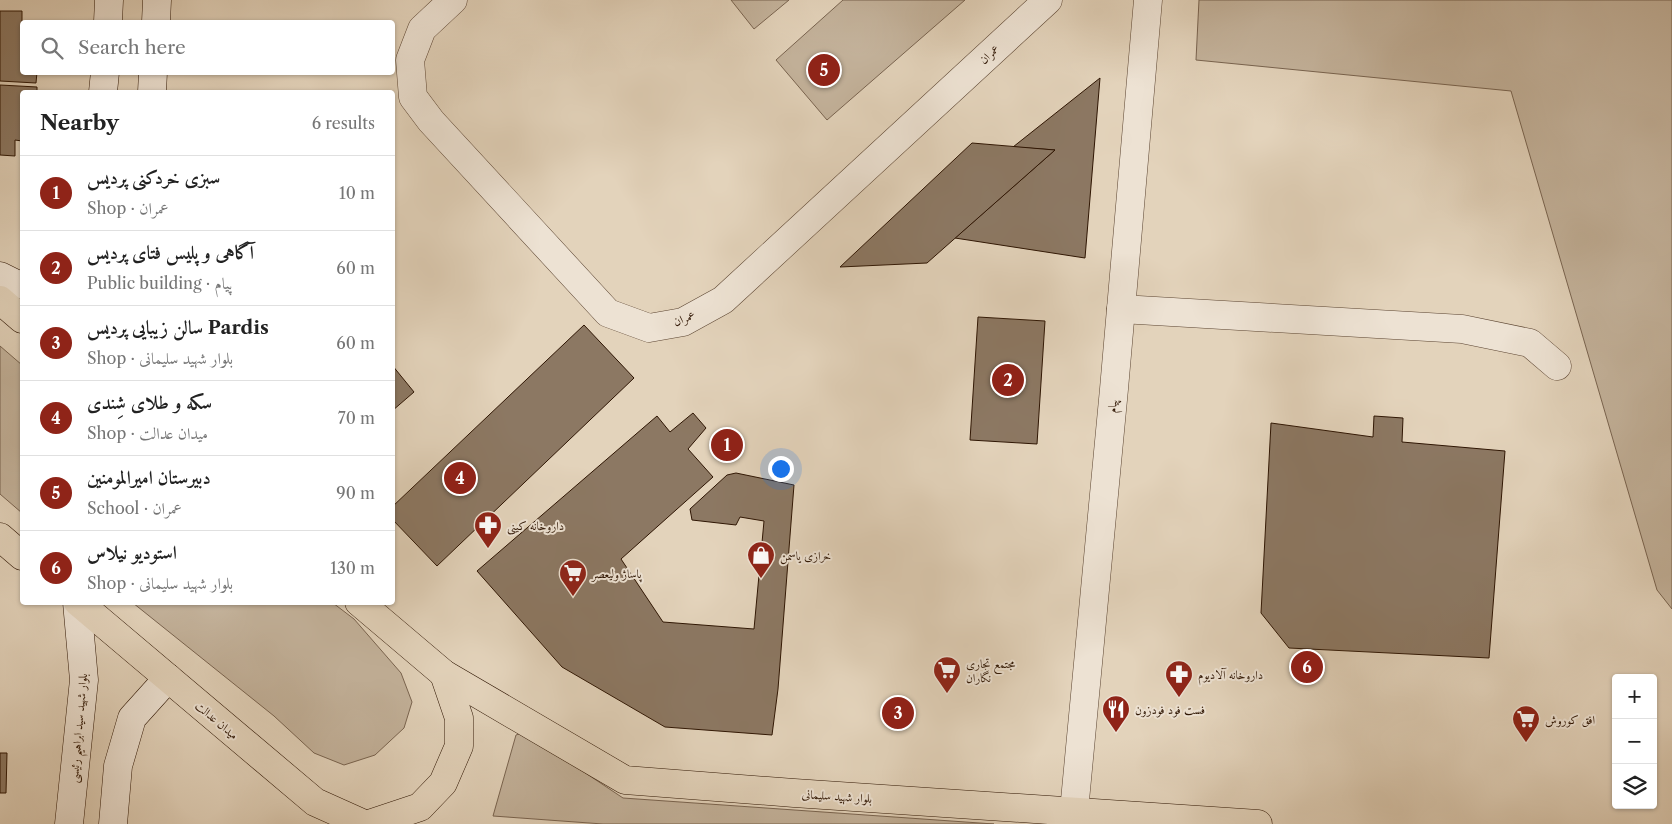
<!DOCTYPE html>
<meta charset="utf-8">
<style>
body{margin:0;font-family:"Libre Caslon Text",Amiri,serif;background:#f2f2f2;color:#222}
.controls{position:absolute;right:15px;bottom:15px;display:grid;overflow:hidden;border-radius:5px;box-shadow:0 1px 4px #0004}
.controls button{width:45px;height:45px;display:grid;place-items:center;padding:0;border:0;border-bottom:1px solid #e0e0e0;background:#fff;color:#222;font:25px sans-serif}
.you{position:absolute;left:780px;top:468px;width:18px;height:18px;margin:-12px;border:4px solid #fff;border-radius:50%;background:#1a73e8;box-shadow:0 0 0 8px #1a73e833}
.badge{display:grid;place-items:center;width:32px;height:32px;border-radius:50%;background:#8f2418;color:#fff;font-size:16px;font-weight:700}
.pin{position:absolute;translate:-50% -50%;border:2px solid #fff;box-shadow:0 1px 5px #0006}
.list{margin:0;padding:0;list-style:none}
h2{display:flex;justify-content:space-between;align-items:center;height:65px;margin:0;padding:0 20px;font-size:21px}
h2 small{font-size:16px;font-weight:400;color:#767676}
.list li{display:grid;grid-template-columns:32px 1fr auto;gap:15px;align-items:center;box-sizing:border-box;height:75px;padding:0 20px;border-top:1px solid #e0e0e0}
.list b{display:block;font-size:19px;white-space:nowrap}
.list p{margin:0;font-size:16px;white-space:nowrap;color:#767676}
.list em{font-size:16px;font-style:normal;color:#767676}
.icon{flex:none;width:28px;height:28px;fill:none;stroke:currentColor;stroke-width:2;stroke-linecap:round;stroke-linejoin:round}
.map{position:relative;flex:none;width:1672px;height:824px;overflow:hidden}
.search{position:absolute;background:#fff;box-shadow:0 1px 4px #0004;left:20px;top:20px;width:375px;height:55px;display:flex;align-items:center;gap:12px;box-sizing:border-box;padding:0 18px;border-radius:5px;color:#767676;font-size:19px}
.panel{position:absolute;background:#fff;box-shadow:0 1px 4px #0004;left:20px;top:90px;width:375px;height:515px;border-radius:5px}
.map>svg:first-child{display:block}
.green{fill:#c4b39c;stroke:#796450}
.building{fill:#8c7863;stroke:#2e1503}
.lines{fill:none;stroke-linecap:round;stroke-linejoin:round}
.minor-casing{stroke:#5b4431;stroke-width:29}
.tertiary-casing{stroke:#5b4431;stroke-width:29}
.secondary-casing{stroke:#2e1503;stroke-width:29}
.primary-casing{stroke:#2e1503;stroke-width:29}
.minor{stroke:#ede2d3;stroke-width:28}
.tertiary{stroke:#ede2d3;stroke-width:28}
.secondary{stroke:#ede2d3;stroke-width:28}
.primary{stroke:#e3d3bb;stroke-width:28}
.labels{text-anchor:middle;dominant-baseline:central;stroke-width:4;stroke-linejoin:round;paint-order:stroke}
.street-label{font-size:12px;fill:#2e1503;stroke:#ede2d3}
.poi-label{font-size:12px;fill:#2e1503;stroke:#ede2d3;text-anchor:start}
</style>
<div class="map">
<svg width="1672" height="824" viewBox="0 0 1672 824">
<rect width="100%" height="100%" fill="#e3d3bb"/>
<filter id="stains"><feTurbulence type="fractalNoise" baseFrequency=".004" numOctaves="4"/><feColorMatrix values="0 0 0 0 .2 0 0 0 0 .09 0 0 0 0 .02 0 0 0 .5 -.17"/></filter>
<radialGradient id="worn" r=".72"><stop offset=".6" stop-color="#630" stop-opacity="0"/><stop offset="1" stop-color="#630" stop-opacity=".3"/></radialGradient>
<!-- green -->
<g class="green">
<path d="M731 0H789L754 29Z"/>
<path d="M843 0H965L827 120 776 60Z"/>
<path d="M1199 0H1672V609L1657 590 1511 91 1196 60Z"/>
<path d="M0 346 22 365V513L0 494Z"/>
<path d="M133 603H333L354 619 401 673 412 702 404 728 375 755 344 765 314 753 274 716Z"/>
<path d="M524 732 623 798 994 824H603L493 816 516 735Z"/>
</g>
<!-- building -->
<g class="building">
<path d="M0 11H22V72H37L36 83 0 81Z"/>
<path d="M1100 78 1085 258 955 238 1055 150 1013 147Z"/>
<path d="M0 85 37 87V92H22V141L15 140V156L0 155Z"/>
<path d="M972 143 1055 150 927 263 840 267Z"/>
<path d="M978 317 1045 321 1037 444 970 440Z"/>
<path d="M584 325 634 378 437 566 392 519V507Z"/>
<path d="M392 365 414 392 392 411Z"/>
<path d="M693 413 706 428 688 449 713 477 621 559 663 622 754 629 764 521 740 517 736 525 692 520 690 509 727 475 736 473 794 485 778 689 772 735 665 727 562 667 477 571 657 416 670 432Z"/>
<path d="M1374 416 1403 418 1402 442 1505 451 1489 658 1289 648 1261 613 1271 423 1373 437Z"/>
<path d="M0 753H7L6 793H0Z"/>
</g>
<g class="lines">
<!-- minor casing -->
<g class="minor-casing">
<path id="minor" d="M1121 309 1462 329 1530 343 1557 366"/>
</g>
<!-- tertiary casing -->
<g class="tertiary-casing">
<g id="tertiary">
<path d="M453 0 422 29 410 60 413 97 431 121 608 313 649 328 683 322 723 300 1048 0"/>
<path d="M1074 811 1114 389 1148 0"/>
</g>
</g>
<!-- secondary casing -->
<g class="secondary-casing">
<g id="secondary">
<path d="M108 22 109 0"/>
<path d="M156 22 157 0"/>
<path d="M103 92 105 72"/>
<path d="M152 92 153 72"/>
<path d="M0 276 14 283 22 285"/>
<path d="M69 824 84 680 77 602"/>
<path d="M113 824 118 766 132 718 168 678"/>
</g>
</g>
<!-- primary casing -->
<g class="primary-casing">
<g id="primary">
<path d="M0 300 22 319"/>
<path d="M0 537 22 556"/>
<path d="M78 602 315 802 364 824"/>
<path d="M359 602 444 674 625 780 794 793 1258 824"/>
<path d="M369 824 420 807 443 783 459 746V718L444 674"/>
</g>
</g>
<!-- minor -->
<use href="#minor" class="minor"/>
<!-- tertiary -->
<use href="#tertiary" class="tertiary"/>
<!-- secondary -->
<use href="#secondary" class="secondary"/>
<!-- primary -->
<use href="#primary" class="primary"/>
</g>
<!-- icons -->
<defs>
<g id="pharmacy-pin" transform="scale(1.4375)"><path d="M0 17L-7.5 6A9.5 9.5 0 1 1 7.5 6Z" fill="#8f2418" stroke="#ede2d3"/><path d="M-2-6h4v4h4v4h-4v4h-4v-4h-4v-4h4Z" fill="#fff"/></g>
<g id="shop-pin" transform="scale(1.4375)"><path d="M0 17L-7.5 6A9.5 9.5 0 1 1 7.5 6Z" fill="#8f2418" stroke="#ede2d3"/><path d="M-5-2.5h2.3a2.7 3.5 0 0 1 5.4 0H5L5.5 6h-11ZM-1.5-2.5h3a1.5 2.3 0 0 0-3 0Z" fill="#fff"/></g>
<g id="supermarket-pin" transform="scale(1.4375)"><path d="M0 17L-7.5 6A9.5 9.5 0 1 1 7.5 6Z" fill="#8f2418" stroke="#ede2d3"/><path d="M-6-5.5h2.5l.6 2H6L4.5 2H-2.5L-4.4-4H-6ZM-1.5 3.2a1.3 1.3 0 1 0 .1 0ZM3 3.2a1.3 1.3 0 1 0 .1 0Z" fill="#fff"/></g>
<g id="restaurant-pin" transform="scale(1.4375)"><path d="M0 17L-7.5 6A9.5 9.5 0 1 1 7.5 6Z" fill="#8f2418" stroke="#ede2d3"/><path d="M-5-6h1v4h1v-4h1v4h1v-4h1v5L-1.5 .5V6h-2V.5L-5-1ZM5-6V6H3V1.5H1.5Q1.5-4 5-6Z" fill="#fff"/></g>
</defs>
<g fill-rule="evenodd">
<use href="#pharmacy-pin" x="488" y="525"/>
<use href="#shop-pin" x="761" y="555"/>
<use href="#supermarket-pin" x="573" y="573"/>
<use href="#supermarket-pin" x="947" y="670"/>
<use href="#pharmacy-pin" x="1179" y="674"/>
<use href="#restaurant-pin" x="1116" y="709"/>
<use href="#supermarket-pin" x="1526" y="719"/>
</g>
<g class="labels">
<!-- street labels -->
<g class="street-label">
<text transform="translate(989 54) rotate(-43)">عمران</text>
<text transform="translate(684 318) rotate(-21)">عمران</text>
<text transform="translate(1112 406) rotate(-85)">پیام</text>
<text transform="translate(217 720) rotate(40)">میدان عدالت</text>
<text transform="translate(78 728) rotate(-85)">بلوار شهید سید ابراهیم رئیسی</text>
<text transform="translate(837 796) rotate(4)">بلوار شهید سلیمانی</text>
</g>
<!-- poi labels -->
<g class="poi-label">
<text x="507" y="525">داروخانه کینی</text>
<text x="780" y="555">خرازی یاسمن</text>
<text x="592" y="573">پاساژ ولیعصر</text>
<text x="966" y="663">مجتمع تجاری<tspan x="966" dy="14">نگاران</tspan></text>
<text x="1198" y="674">داروخانه آلادیوم</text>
<text x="1135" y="709">فست فود فودزون</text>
<text x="1545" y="719">افق کوروش</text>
</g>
</g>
<rect width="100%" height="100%" filter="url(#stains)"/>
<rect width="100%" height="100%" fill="url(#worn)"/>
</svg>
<div class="controls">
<button>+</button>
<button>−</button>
<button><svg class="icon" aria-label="layers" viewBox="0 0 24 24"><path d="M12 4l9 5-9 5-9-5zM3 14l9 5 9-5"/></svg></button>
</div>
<div class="you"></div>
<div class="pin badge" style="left:727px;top:445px">1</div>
<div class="pin badge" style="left:1008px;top:380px">2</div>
<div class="pin badge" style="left:898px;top:713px">3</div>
<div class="pin badge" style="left:460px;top:478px">4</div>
<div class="pin badge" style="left:824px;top:70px">5</div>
<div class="pin badge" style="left:1307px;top:667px">6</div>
<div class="search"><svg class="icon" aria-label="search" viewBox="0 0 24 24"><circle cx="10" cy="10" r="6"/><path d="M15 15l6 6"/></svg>Search here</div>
<section class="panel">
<h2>Nearby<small>6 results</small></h2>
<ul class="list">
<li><span class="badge">1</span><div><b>سبزی خردکنی پردیس</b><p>Shop · عمران</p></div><em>10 m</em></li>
<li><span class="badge">2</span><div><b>آگاهی و پلیس فتای پردیس</b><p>Public building · پیام</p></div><em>60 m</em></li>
<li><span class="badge">3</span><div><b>سالن زیبایی پردیس Pardis</b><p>Shop · بلوار شهید سلیمانی</p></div><em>60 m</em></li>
<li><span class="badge">4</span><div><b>سکه و طلای شِندی</b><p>Shop · میدان عدالت</p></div><em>70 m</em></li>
<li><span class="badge">5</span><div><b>دبیرستان امیرالمومنین</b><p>School · عمران</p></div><em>90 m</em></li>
<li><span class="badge">6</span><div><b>استودیو نیلاس</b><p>Shop · بلوار شهید سلیمانی</p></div><em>130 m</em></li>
</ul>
</section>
</div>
